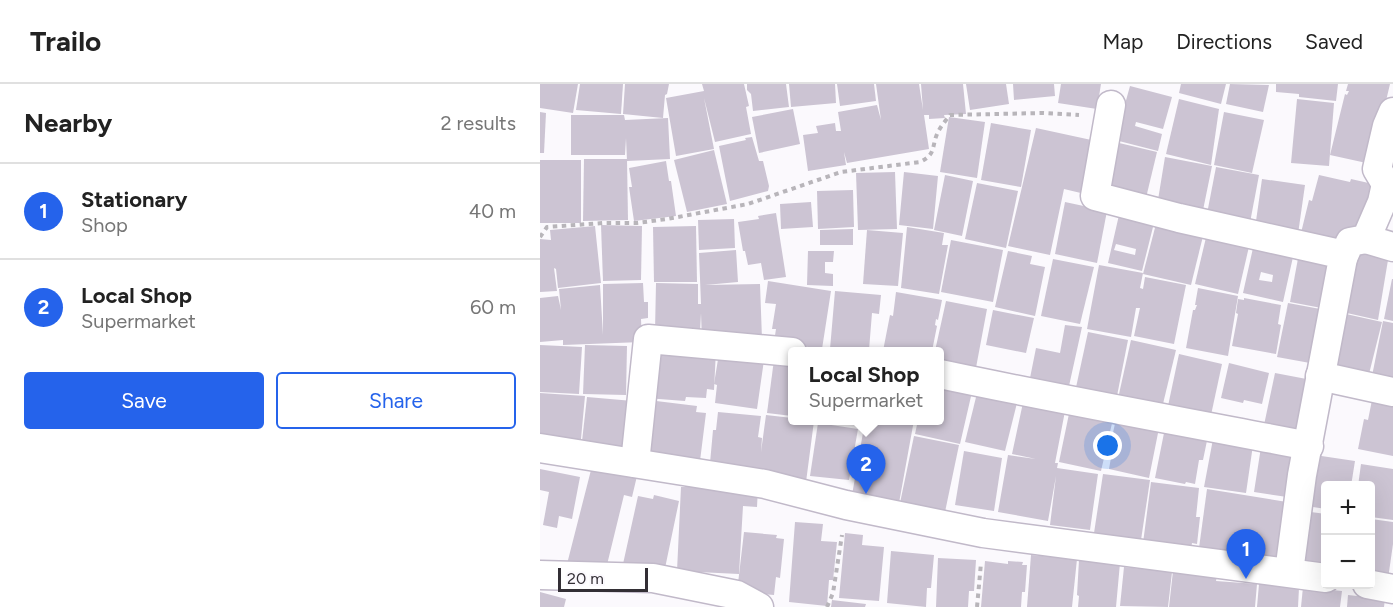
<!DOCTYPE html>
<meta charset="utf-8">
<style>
body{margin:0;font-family:Figtree,sans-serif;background:#f6f6f6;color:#222}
.controls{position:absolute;right:18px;bottom:18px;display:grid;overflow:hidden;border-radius:6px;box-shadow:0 6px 24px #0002}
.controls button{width:54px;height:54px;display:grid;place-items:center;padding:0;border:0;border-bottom:2px solid #e0e0e0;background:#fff;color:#222;font:30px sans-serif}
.scale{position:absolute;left:18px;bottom:15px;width:90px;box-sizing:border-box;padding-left:6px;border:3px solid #332f35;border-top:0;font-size:16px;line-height:21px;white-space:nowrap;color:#332f35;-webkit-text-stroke:4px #fbf9fd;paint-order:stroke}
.you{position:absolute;left:568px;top:362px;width:21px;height:21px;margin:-15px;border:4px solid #fff;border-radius:50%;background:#1a73e8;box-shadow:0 0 0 9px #1a73e833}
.badge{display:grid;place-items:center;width:39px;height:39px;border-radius:50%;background:#2563eb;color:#fff;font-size:20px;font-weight:700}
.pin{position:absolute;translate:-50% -50px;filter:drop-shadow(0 2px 3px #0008)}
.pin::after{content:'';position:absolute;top:32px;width:21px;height:18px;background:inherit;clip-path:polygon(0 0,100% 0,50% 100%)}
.popup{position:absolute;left:248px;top:263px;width:156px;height:78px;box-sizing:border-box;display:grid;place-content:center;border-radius:6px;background:#fff;filter:drop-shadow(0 2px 4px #0005);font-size:20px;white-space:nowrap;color:#767676}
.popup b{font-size:22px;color:#222}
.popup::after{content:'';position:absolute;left:50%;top:100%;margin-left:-12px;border:12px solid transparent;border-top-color:#fff}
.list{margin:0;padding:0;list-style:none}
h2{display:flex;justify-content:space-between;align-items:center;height:78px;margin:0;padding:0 24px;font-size:26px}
h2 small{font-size:20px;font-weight:400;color:#767676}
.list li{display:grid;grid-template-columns:39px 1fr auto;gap:18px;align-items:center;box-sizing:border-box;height:96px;padding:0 24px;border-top:2px solid #e0e0e0}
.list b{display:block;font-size:22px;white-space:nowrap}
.list p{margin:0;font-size:20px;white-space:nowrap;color:#767676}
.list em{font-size:20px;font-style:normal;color:#767676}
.actions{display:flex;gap:12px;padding:18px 24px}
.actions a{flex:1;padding:14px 0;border:2px solid #2563eb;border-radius:6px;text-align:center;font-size:21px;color:#2563eb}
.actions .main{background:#2563eb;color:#fff}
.map{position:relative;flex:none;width:853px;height:523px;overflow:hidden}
header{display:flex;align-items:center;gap:36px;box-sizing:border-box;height:84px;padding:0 30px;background:#fff;border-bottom:2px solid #e0e0e0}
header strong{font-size:28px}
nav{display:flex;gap:33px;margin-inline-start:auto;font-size:21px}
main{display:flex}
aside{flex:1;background:#fff}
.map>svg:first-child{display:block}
.building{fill:#ccc4d3;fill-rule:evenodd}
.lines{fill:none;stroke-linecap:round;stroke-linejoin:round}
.minor-casing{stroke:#c1b9c9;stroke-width:31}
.path{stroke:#b8b5ba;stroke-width:4;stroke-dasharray:4.5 4.5;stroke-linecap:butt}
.minor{stroke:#fff;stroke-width:28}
</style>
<header>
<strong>Trailo</strong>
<nav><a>Map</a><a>Directions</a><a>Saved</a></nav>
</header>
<main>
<aside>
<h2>Nearby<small>2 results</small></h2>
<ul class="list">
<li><span class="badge">1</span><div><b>Stationary</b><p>Shop</p></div><em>40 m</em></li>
<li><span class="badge">2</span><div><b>Local Shop</b><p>Supermarket</p></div><em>60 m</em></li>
</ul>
<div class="actions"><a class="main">Save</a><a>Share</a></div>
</aside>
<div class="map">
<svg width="853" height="523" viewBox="0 0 853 523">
<rect width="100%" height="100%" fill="#fbf9fd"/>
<!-- building -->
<g class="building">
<path d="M0 0H38L33 29 0 24Z"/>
<path d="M40 0H83L81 30 36 26Z"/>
<path d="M85 0H129L127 10 125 11 123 34 83 30Z"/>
<path d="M162 0H204L209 22 206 23 211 50 175 58 164 14 174 65 136 72 126 14 164 7Z"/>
<path d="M207 0H246L249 23 213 27 211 10 207 6Z"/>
<path d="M249 0H295L296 19 251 23Z"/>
<path d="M297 0H334L336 17 300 22Z"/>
<path d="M336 0H379L383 26 381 0H423L426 30 404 31 405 34 389 35V31H384L389 65 307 79 304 68 306 81 268 87 263 51 278 49 276 42 295 39 296 47H301L298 28 337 21 341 36Z"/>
<path d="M426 0H466L469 20 430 26Z"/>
<path d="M473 0H514L515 12 474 16Z"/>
<path d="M521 0H561L557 25 518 19Z"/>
<path d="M641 0H686L681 20 639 9Z"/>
<path d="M690 0 729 1 723 28 686 20Z"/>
<path d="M736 0H798L796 17 759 13V10L736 8Z"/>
<path d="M808 0H850L831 80 790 71 805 10 807 11 809 7H806Z"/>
<path d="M590 2 632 13 623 45 596 38 595 42 622 50 618 67 575 56Z"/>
<path d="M639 15 679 25 671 81 626 70Z"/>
<path d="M757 15 794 19 789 82 751 79Z"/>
<path d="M253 25 260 60 219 69 212 33Z"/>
<path d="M0 28 6 29 4 69H0Z"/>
<path d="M684 28 724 36 712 89 674 81Z"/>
<path d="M31 31H84L85 36 128 34 130 75 87 77 86 54 85 71H31Z"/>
<path d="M409 33 445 38 437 94 400 88Z"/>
<path d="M451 39 491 46 481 103 441 96Z"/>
<path d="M496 44 556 57 545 110 524 105 510 171 468 162Z"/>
<path d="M212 53 219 77H223L229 102 228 107 190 117 179 62 206 56 205 54Z"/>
<path d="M575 58 617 68 605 118 559 106Z"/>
<path d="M174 66 187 120 147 128 134 76Z"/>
<path d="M625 73 672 82 661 136 616 128Z"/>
<path d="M44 75H87L88 136 43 137Z"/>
<rect x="0" y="76" width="41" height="63"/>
<path d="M126 77 129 97H131L136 132 94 137 89 103H92L89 84Z"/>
<path d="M676 83 719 91 709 144 666 135Z"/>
<path d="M355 88 357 145 318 146 316 89Z"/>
<path d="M364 88 398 92 393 145 359 141Z"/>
<path d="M405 91 433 97 422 152 394 146Z"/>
<path d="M779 91 810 98 811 95 833 100 820 153 802 163 760 153 769 116 772 117Z"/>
<path d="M722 95 765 101 758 150 715 144Z"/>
<path d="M437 99 478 107 466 164 425 155Z"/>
<path d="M313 106 314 143 278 145 277 107Z"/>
<path d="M271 118 273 143 241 145 240 120Z"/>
<path d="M525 118 567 127 557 179 515 170Z"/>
<path d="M236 129 246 193 224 196 221 179 208 181 205 167H203L198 138 219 135 218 132Z"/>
<path d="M579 131 614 139 602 187 568 179ZM576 160 596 165 595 171 574 166Z"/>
<path d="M194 135 195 164 159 166 158 136Z"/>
<path d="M617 136 664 148 651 201 603 190Z"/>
<path d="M61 141 102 142 101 196 63 197Z"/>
<path d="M55 142 61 199 18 204 16 185 14 184 17 207 0 208V155L11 156 10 146Z"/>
<path d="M156 142 157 198H114L113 143Z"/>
<path d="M367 143 404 149 402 161H408L399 210 361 204Z"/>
<path d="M313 145V161H280V146Z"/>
<path d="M668 145 711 154 698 210 655 200Z"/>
<path d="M327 146 363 149 358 202 323 200Z"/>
<path d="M715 155 755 164 743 218 703 209ZM721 188 733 191 732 198 719 196Z"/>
<path d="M411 156 463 166 453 218 401 208Z"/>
<path d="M811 163 849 170 838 236 798 227Z"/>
<path d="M196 166 198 198 165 201 220 200 222 255 162 257 161 229 160 248 115 247 116 199 158 200V220H161L159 169Z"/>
<path d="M268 167H294L293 178H285V189L293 190V202L267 201Z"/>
<path d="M468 167 492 172 490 180 505 183 495 232 455 223Z"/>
<path d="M759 169 801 177 792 226 750 218Z"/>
<path d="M513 175 554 183 540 240 501 232Z"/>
<path d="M559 181 603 189 600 204 603 205 605 193 646 201 634 260 594 252 600 224H596L591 253 547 245Z"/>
<path d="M852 195H853V237L844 235Z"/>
<path d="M228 197 291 207 282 265 234 258 236 245H232L236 220 225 219Z"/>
<path d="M103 199 104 218H108V234L101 235 102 258 23 261V256L0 258V214L18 212 21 226 19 205 60 201 63 251V200Z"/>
<path d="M658 204 698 212 688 272 646 264 653 226H655L657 221H655Z"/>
<path d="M295 207 341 211 339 230 332 229 329 266 290 265Z"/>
<path d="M356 208 402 216 398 236 396 235 395 241 397 242 392 267H343L350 231 353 232Z"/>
<path d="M704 214 741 221 738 240 741 241 736 270 692 262 698 230 696 229 698 215 704 216Z"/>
<path d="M406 217 447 225 435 289 403 284 405 276 400 275 399 267H395Z"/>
<path d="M748 219 791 227 781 281 737 273Z"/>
<path d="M453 226 494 234 486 269 446 261Z"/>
<path d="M797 228 842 238 828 294 785 285Z"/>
<path d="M843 237 853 239V297L832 292Z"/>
<path d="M525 241 542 243 529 302 490 294 496 264 520 269Z"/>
<path d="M548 248 588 256 575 322 535 308Z"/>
<path d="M591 256 636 266 621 328 577 319Z"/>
<path d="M0 261 42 263 39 310 0 308Z"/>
<path d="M45 261 87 262 86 311 43 310Z"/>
<path d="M180 263 225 269 217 325 175 319 177 301 174 300Z"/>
<path d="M109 264 176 266 174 306 167 305 166 314 146 313 145 317 106 314Z"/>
<path d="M235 268 252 270V332L227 329Z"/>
<path d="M639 270 682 280 671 331 628 322Z"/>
<path d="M689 279 729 289 722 320 704 316 703 319 681 314Z"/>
<path d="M735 289 777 297 764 349 724 341Z"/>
<path d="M400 301 432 308 420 360 375 350 378 336H400Z"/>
<path d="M439 301 479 311 465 367 425 358Z"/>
<path d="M0 309 45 312 40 365 0 357Z"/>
<path d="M833 311 853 315V372L818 365 824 335 828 336Z"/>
<path d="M47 313 93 317 91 367 41 366Z"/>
<path d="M484 314 526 322 515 379H518L517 384 558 390 550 446 510 441 516 392 508 437 458 428 468 371 496 375 472 370Z"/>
<path d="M108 316 157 322 156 328 166 329 160 377 101 367Z"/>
<path d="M530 325 573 335 561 387 519 378Z"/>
<path d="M178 328 221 332 218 353 222 354 221 368 226 331 252 334V336L274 337 266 398 170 379 173 346H176Z"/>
<path d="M576 335 619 344 609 394 569 385 572 368 569 367Z"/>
<path d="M288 336H321L320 342Z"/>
<path d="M328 336H374L359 419 312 411 324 343H326Z"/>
<path d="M278 339 318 345 309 396 270 392Z"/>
<path d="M626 339 669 347 663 376H659L655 400 646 398 645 400 615 394Z"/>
<path d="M374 352 419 361 405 428 360 419Z"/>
<path d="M673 355 713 361 706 409 664 403Z"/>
<path d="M721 363 761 370 754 414 714 408Z"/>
<path d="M424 367 462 374 454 427 415 421Z"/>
<path d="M768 370 815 377 811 402H786V425L760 421Z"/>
<path d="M821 380 853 385V436L831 433V402H818Z"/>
<path d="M0 385 40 393 32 435 19 432 17 444 3 441 9 408 0 406Z"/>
<path d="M66 385 97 392 92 413 84 411 65 489 27 480 51 386 64 389Z"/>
<path d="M563 390 610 396 601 456 554 449Z"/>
<path d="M147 396 174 398 173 406 183 408 196 409 218 403 217 423 203 422 199 490 137 487 141 403H146Z"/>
<path d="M611 398 659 404 656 433H660L657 460 652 459 651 465 603 459Z"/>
<path d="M667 405 753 419 744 476 659 464Z"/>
<path d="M114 411 139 417 124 489 83 480 98 412 113 415Z"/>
<path d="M763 427 786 430V483L755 479Z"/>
<path d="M831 435 853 438V460L848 495 831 492Z"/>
<path d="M255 438 283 440 281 457 297 458 293 496H289L287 522 249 518Z"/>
<path d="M204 448 237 451 236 454 244 455 240 494 236 493 234 511 197 508Z"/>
<path d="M305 449 323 451 322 461 344 463 339 517 299 514Z"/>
<path d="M351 467 394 471 391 504H387L386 523 347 519Z"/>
<path d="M491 471 537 475 532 523H487Z"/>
<path d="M398 474 436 476 434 507H429L428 523H396Z"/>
<path d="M539 476 580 479 576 523H538L539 512 537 511Z"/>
<path d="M445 477 468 480V477L483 478 482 481H487L485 508H482L481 523H441Z"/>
<path d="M584 483 632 488 628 523 580 522Z"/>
<path d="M633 487 677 492 676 497 717 500 715 523H629Z"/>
<path d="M719 500 759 504 758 523H717Z"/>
<path d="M763 503 802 507 800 523H761Z"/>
<path d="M0 508 26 515 24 523H0Z"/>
<path d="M808 511 845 515 844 523H807Z"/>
<path d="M292 516 326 520 325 523H291Z"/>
</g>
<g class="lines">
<!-- minor casing -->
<g class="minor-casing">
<g id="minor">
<path d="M571 21 555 112 639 134 800 170 803 174 762 391 749 488"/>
<path d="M826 155 853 163"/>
<path d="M803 174 810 158 826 155 842 118 846 100 837 85 847 42 853 28"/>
<path d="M400 290C522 316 646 338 769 362"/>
<path d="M780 292 853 308"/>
<path d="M0 364 225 400 306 421 443 449 786 494"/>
<path d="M95 379 108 255 252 268"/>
<path d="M0 491 113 494 197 511 219 523"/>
<path d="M827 500 853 505"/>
</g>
</g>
<!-- path -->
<g class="path">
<path d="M0 153 7 143 63 139H97L127 135 208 120 301 88 380 78C397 70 391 62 398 48 401 42 406 36 410 31L503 29 539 31"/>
<path d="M287 523 293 509 302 451"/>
<path d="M437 523 441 479"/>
</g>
<!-- minor -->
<use href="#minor" class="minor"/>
</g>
</svg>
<div class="controls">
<button>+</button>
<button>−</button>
</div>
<div class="scale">20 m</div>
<div class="you"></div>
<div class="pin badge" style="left:706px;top:495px">1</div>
<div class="pin badge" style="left:326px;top:410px">2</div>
<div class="popup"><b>Local Shop</b>Supermarket</div>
</div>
</main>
